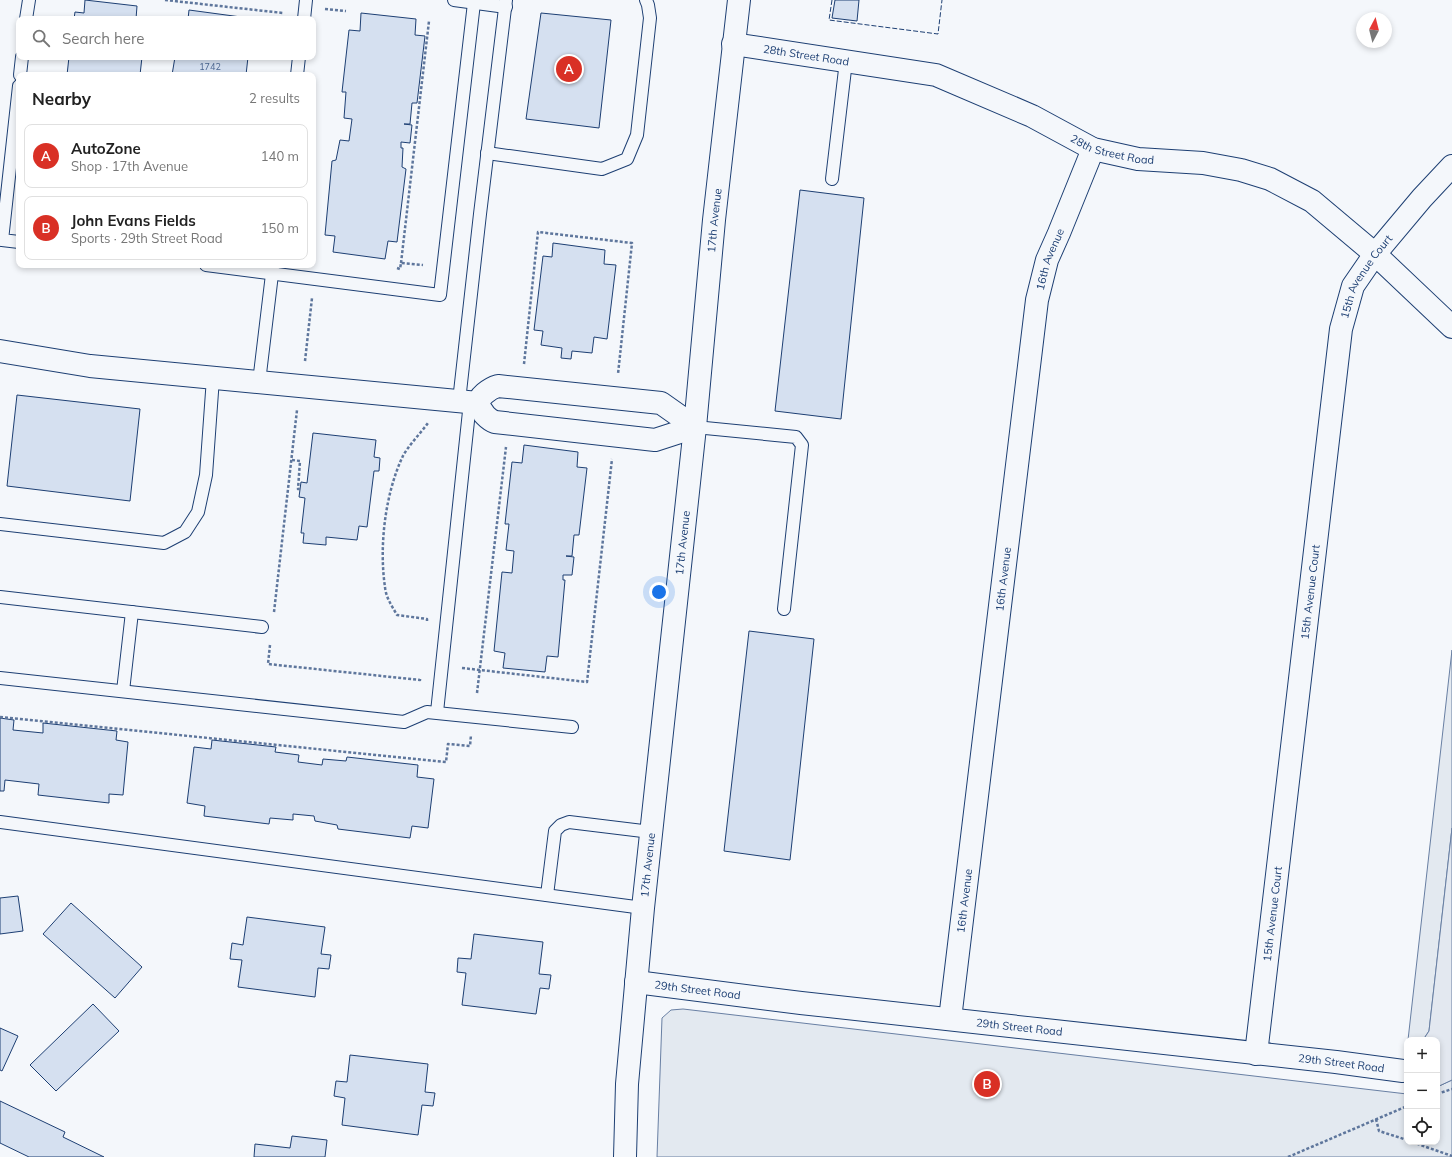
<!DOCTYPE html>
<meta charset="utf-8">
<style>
body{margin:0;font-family:Mulish,sans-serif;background:#f6f6f6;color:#222}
.controls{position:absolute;right:12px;bottom:12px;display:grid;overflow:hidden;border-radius:8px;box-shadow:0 2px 6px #0003}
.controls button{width:36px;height:36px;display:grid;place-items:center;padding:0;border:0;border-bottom:1px solid #e0e0e0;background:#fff;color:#222;font:20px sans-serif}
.compass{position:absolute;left:1356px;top:12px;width:36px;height:36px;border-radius:50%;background:#fff;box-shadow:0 2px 6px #0003;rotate:7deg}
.you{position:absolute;left:659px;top:592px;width:14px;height:14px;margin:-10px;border:3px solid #fff;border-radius:50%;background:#1a73e8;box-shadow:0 0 0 6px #1a73e833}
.badge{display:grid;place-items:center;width:26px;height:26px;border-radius:50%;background:#d93025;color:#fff;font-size:13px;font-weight:700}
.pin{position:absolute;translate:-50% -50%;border:2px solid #fff;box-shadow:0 1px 4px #0006}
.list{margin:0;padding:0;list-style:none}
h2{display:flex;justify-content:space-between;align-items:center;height:52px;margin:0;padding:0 16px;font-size:17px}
h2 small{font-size:13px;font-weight:400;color:#767676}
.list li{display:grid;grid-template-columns:26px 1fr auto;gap:12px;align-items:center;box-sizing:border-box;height:64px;margin:0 8px 8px;padding:0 8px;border:1px solid #e0e0e0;border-radius:8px}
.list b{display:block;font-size:15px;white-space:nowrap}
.list p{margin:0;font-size:13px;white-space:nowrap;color:#767676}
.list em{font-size:13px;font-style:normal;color:#767676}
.icon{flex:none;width:22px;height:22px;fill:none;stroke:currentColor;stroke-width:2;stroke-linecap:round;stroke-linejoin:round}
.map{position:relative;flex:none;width:1452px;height:1157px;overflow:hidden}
.search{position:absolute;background:#fff;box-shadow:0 2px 6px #0003;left:16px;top:16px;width:300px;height:44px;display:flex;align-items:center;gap:10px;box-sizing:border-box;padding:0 14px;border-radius:8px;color:#767676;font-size:15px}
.panel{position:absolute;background:#fff;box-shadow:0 2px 6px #0003;left:16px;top:72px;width:300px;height:196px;border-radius:8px}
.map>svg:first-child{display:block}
.green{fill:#e3e9f0;stroke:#687fa3}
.parking{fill:#e3e8f0;stroke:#687fa3}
.building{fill:#d5e0f0;stroke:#1d3f73}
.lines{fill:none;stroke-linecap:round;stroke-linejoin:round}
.lane-casing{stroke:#1d3f73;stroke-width:14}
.street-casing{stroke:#1d3f73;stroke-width:24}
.secondary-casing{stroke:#1d3f73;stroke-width:24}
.path{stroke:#5e769c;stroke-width:2.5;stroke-dasharray:3 2;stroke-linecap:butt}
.lane{stroke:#f4f7fb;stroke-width:12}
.street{stroke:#f4f7fb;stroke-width:22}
.secondary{stroke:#f4f7fb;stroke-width:22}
.fence{stroke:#1d3f73;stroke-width:1;stroke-dasharray:5 2;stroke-linecap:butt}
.labels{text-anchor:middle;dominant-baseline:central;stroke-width:3;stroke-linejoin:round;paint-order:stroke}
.number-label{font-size:9px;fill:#4b6792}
.street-label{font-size:11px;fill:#1d3f73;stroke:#f4f7fb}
</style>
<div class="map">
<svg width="1452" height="1157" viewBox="0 0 1452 1157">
<rect width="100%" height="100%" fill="#f4f7fb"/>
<!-- green -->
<g class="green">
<path d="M1452 650V828L1429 1031 1423 1040H1408Z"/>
<path d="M683 1009 1407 1094V1142H1437V1087L1452 1080V1157H657L662 1018 671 1010Z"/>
</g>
<!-- parking -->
<path class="parking" d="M1452 828V1080L1437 1087V1040H1423L1429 1031Z"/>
<!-- building -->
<g class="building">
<path d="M85 0 137 6 136 19H137H74L75 12 84 13Z"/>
<path d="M835 0H859L857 21 832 18Z"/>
<path d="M189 10 241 17V19H188Z"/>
<path d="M361 13 416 19 415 35 425 36 417 103H412L410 124H404L412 125 410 143 401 142V148H403L402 167 406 169 397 242 388 241 385 259 333 252 335 236 325 235 332 161 336 160 340 140 349 141 352 119 344 118 346 92H342L349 30 360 31Z"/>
<path d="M541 13 611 20 599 128 526 119Z"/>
<path d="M69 57H142L140 75H67Z"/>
<path d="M175 57H248L246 75H172Z"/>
<path d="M800 190 864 198 841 419 775 411Z"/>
<path d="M553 243 605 250 604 264 616 265 607 339 594 337 592 353 572 351 571 359 561 358 562 348 541 345 543 331 534 330 543 256 552 257Z"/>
<path d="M17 395 140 409 130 501 7 486Z"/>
<path d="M313 433 376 440 374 457 380 458 379 471H374L367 527 359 526 357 540 326 537V545L303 543 304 533H301L305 498 299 497 301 482 307 483Z"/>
<path d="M524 445 578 452 577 467 587 468 579 535H574L572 556H566L574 557 572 575H563V580H565L558 657 547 656 545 672 503 668 505 653 494 651 502 572 512 573 514 551 506 550 509 524H505L512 462 522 463Z"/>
<path d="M749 631 814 639 790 860 724 851Z"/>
<path d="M0 718 14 720 13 730 43 733V723L117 731 116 740 128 742 123 795 109 794V803L38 795 39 784 5 780 4 791H0Z"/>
<path d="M212 740 276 747 275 752 299 755 298 762 322 765 323 759 346 761 347 757 418 765 417 777 434 779 428 828 412 826 410 838 338 829 337 825 315 821 314 816 293 814V820L270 818 269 824 204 816 205 806 187 803 194 747 211 749Z"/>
<path d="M18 896 23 931 0 934V898Z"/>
<path d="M71 903 142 967 115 998 43 934Z"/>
<path d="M247 917 325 927 321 954 331 955 329 969 318 968 315 997 238 987 242 960 230 959 232 943 243 945Z"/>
<path d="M474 934 543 942 539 974 551 975 549 989 540 988 536 1014 462 1005 466 973 457 972 458 958 471 959Z"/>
<path d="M93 1004 119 1031 56 1091 30 1065Z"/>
<path d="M0 1028 18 1036 2 1071 0 1070Z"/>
<path d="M350 1055 428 1064 425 1092 435 1093 433 1106 422 1105 418 1135 342 1125 345 1098 334 1096 336 1081 347 1082Z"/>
<path d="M0 1101 65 1132 63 1137 104 1157H29L0 1143Z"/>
<path d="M292 1136 327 1140 325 1157H254L255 1144 290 1148Z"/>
</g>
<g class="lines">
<!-- lane casing -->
<g class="lane-casing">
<g id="lane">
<path d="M454 0 506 7"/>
<path d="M26 19 29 0"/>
<path d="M304 19 306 0"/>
<path d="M20 75 22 57"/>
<path d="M297 75 299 57"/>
<path d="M19 86 2 240 19 242"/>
<path d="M487 153 602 169 627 159 637 135 650 18 648 5 646 0"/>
<path d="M832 179 846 61"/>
<path d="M206 265 440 295 474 3"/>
<path d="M259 382 273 266"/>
<path d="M459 401 480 214 506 0"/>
<path d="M695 427 796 437 802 445 784 609"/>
<path d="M0 524 164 543 185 532 198 512 206 475 213 378"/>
<path d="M0 597 262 627"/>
<path d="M0 678 404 722 427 712 572 727"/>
<path d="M123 691 132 612"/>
<path d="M437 712 470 402"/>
<path d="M0 822 643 908"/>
<path d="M547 895 555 831 561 825 569 822 651 832"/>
</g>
</g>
<!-- street casing -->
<g class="street-casing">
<g id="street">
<path id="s1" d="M733 44 936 75 1032 116 1093 149 1138 159 1203 163 1241 170 1270 179 1312 201 1375 254 1452 327"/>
<path d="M0 351 90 366 478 403"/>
<path d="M498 386 661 403 695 427 655 440 495 422C489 420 488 418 484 414 483 411 480 409 479 406 476 397 491 388 498 386Z"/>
<path id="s2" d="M636 982 801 1003 1336 1062 1403 1071"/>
<path id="s3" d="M950 1019 1037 300 1047 260 1059 233 1093 149"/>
<path id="s4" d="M1256 1054 1341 329 1353 286 1375 254 1422 198 1452 166"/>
</g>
</g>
<!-- secondary casing -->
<g class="secondary-casing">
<g id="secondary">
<path id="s5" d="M625 1157 627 1084 643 908 695 427 714 220 739 0"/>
</g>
</g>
<!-- path -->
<g class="path">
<path d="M165 0 283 13"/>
<path d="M325 9 346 11"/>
<path d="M313 252H318"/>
<path d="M401 263 429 21"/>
<path d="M397 268 400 269 401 263 423 265"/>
<path d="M305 361 312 298"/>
<path d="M524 364 538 232 632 243 618 374"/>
<path d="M292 460 300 461 298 489H300"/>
<path d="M274 612 297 410"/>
<path d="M427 621V619L397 615C392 606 386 598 385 587 379 547 385 495 402 458 407 447 420 434 428 423"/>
<path d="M270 645 268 664 420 680V679"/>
<path d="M462 668 587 682 612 459"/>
<path d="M477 693 506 447"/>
<path d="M0 717 446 762 448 744 470 746 471 735"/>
<path d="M1437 1094 1452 1089"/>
<path d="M1376 1119 1379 1131 1407 1140"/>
<path d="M1412 1142 1452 1156"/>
<path d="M1288 1157 1405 1107 1407 1102"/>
</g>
<!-- lane -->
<use href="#lane" class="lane"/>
<!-- street -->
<use href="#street" class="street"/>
<!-- secondary -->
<use href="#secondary" class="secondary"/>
<!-- fence -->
<path class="fence" d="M832 0 829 20 938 34 942 0"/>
</g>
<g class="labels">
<!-- number labels -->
<g class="number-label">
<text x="210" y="66">1742</text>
</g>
<!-- street labels -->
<g class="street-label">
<text stroke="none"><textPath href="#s1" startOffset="74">28th Street Road</textPath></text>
<text stroke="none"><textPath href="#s1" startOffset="398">28th Street Road</textPath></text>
<text stroke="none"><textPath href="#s5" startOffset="941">17th Avenue</textPath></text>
<text stroke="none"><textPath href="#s3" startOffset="767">16th Avenue</textPath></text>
<text stroke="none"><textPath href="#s4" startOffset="789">15th Avenue Court</textPath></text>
<text stroke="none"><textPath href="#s5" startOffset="617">17th Avenue</textPath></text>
<text stroke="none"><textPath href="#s3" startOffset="443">16th Avenue</textPath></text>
<text stroke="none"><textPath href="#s4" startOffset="465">15th Avenue Court</textPath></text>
<text stroke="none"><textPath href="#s5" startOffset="293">17th Avenue</textPath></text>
<text stroke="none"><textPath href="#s3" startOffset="119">16th Avenue</textPath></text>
<text stroke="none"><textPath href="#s4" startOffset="141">15th Avenue Court</textPath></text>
<text stroke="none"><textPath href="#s2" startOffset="62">29th Street Road</textPath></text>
<text stroke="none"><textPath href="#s2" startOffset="386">29th Street Road</textPath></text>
<text stroke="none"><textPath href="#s2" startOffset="710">29th Street Road</textPath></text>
</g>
</g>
</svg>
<div class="controls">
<button>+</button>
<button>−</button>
<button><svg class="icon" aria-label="locate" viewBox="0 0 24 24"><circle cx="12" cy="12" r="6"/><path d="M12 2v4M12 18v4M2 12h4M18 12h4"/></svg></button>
</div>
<svg class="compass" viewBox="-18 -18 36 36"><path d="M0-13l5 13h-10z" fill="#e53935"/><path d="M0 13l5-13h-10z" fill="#767676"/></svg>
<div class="you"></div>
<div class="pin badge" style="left:569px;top:69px">A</div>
<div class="pin badge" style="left:987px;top:1084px">B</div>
<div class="search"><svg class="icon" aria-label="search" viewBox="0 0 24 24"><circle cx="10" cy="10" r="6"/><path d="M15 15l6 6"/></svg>Search here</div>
<section class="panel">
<h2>Nearby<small>2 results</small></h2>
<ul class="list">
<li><span class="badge">A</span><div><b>AutoZone</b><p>Shop · 17th Avenue</p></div><em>140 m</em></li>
<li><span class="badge">B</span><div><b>John Evans Fields</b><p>Sports · 29th Street Road</p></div><em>150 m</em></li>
</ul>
</section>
</div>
